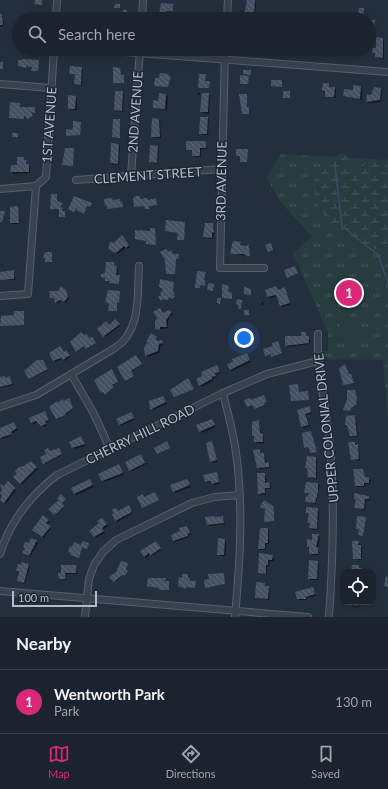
<!DOCTYPE html>
<style>
body{margin:0;font-family:Lato,sans-serif;background:#282f3a;color:#f1f3f6}
.controls{position:absolute;right:12px;bottom:12px;display:grid;overflow:hidden;border-radius:8px;box-shadow:0 2px 10px #0003}
.controls button{width:36px;height:36px;display:grid;place-items:center;padding:0;border:0;border-bottom:1px solid #39404a;background:#1b232e;color:#f1f3f6;font:20px sans-serif}
.scale{position:absolute;left:12px;bottom:10px;width:85px;box-sizing:border-box;padding-left:4px;border:2px solid #b4bcc9;border-top:0;font-size:11px;line-height:14px;white-space:nowrap;color:#b4bcc9;-webkit-text-stroke:3px #1d2633;paint-order:stroke}
.you{position:absolute;left:244px;top:338px;width:14px;height:14px;margin:-10px;border:3px solid #fff;border-radius:50%;background:#1a73e8;box-shadow:0 0 0 6px #1a73e833}
.badge{display:grid;place-items:center;width:26px;height:26px;border-radius:50%;background:#db2777;color:#fff;font-size:13px;font-weight:700}
.pin{position:absolute;translate:-50% -50%;border:2px solid #fff;box-shadow:0 1px 4px #0006}
.list{margin:0;padding:0;list-style:none}
h2{display:flex;justify-content:space-between;align-items:center;height:52px;margin:0;padding:0 16px;font-size:17px}
h2 small{font-size:13px;font-weight:400;color:#a0a4aa}
.list li{display:grid;grid-template-columns:26px 1fr auto;gap:12px;align-items:center;box-sizing:border-box;height:64px;padding:0 16px;border-top:1px solid #39404a}
.list b{display:block;font-size:15px;white-space:nowrap}
.list p{margin:0;font-size:13px;white-space:nowrap;color:#a0a4aa}
.list em{font-size:13px;font-style:normal;color:#a0a4aa}
.icon{flex:none;width:22px;height:22px;fill:none;stroke:currentColor;stroke-width:2;stroke-linecap:round;stroke-linejoin:round}
.map{position:relative;flex:none;width:388px;height:617px;overflow:hidden}
.search{position:absolute;background:#1b232e;box-shadow:0 2px 10px #0003;left:12px;right:12px;top:12px;height:44px;display:flex;align-items:center;gap:10px;box-sizing:border-box;padding:0 14px;border-radius:22px;color:#a0a4aa;font-size:15px}
.sheet{height:116px;background:#1b232e}
nav{display:flex;justify-content:space-around;align-items:center;box-sizing:border-box;height:56px;border-top:1px solid #39404a;background:#1b232e;font-size:11px;color:#a0a4aa}
nav a{display:grid;justify-items:center;gap:2px}
nav .on{color:#db2777}
.map>svg:first-child{display:block}
.grass{fill:url(#grass-tufts)}
.wetland{fill:url(#wetland-marsh)}
.garden{fill:#263c3f}
.shadow{fill:#0007}
.lines{fill:none;stroke-linecap:round;stroke-linejoin:round}
.stream{stroke:#394c67;stroke-width:1.5}
.building{fill:url(#building-back-hatch)}
.minor-casing{stroke:#565f6c;stroke-width:8}
.minor{stroke:#38414e;stroke-width:6}
.labels{text-anchor:middle;dominant-baseline:central;stroke-width:3;stroke-linejoin:round;paint-order:stroke}
.street-label{font-size:13px;fill:#b4bcc9;stroke:#1d2633}
</style>
<div class="map">
<svg width="388" height="617" viewBox="0 0 388 617">
<defs>
<pattern id="grass-tufts" width="24" height="20" patternUnits="userSpaceOnUse"><rect width="24" height="20" fill="#263c3f"/><path d="M3 7l-1-3M5 7V3M7 7l1-3M15 17l-1-3M17 17v-4M19 17l1-3" fill="none" stroke="#435659"/></pattern>
<pattern id="wetland-marsh" width="20" height="14" patternUnits="userSpaceOnUse"><rect width="20" height="14" fill="#263c3f"/><path d="M1 5h8M5 5V1M11 12h8M15 12V8" fill="none" stroke="#435659"/></pattern>
<pattern id="building-back-hatch" width="6" height="6" patternUnits="userSpaceOnUse"><rect width="6" height="6" fill="#455162"/><path d="M-1 5l2 2M0 0l6 6M5-1l2 2" fill="none" stroke="#5d6877"/></pattern>
</defs>
<rect width="100%" height="100%" fill="#242f3e"/>
<!-- grass -->
<path class="grass" d="M281 154 387 160 388 156V421L383 360 323 359 322 351H328V333L293 253 312 237 279 200 267 178Z"/>
<!-- wetland -->
<path class="wetland" d="M339 154H343L348 157C355 180 359 165 372 161L378 164 384 172 388 173V246C381 247 374 251 367 250 361 249 356 243 351 240 333 226 319 216 315 193 314 187 314 180 317 175 320 168 333 160 339 154Z"/>
<!-- garden -->
<g class="garden">
<path d="M359 318V328L339 329V319Z"/>
<path d="M339 331H359L360 340 340 341Z"/>
</g>
<!-- shadow -->
<g class="shadow">
<path d="M254 1 256 2 255 17 246 18 245 16Z"/>
<path d="M0 15 3 16 4 26 0 27Z"/>
<path d="M383 39 384 40V59L378 58 376 54 373 52Z"/>
<path d="M333 49H344V53L334 55Z"/>
<path d="M82 68 83 69 82 86 77 85 75 84 76 75 70 73Z"/>
<path d="M329 84 330 88 336 89V98L326 96 323 90Z"/>
<path d="M361 87 362 88V100L344 95Z"/>
<path d="M380 89 382 90 381 102 369 103 367 101Z"/>
<path d="M123 92 124 94 123 112 117 111 115 110Z"/>
<path d="M198 92 200 93V95H197Z"/>
<path d="M160 94 168 96 167 110 154 108 159 102Z"/>
<path d="M209 94 210 96 209 114 203 113 201 112Z"/>
<path d="M76 97 77 98V110H70L69 108Z"/>
<path d="M208 118 209 120 208 135H202L200 133Z"/>
<path d="M158 120 160 121 161 138H153L152 136Z"/>
<path d="M205 142 207 149H201V157H195L193 151 187 149Z"/>
<path d="M118 145 120 146 119 165H113L111 163Z"/>
<path d="M158 147 159 148 158 164 152 163 150 162Z"/>
<path d="M23 158 30 167V173L13 174 11 166H18Z"/>
<path d="M17 207 20 224H13L11 223Z"/>
<path d="M213 224 215 234 214 233 213 239 206 238 204 237Z"/>
<path d="M124 238 130 247 128 249 127 247 118 254 109 249Z"/>
<path d="M240 243 241 246 246 247 249 245 250 247 249 257 232 253Z"/>
<path d="M114 263V266L118 268V276H120L119 284 106 281V274Z"/>
<path d="M13 272 16 280H0V273Z"/>
<path d="M276 287 278 291 285 289 286 290 291 305 282 307 277 296 270 298 268 297 266 290Z"/>
<path d="M66 290 69 299 66 303 62 301 57 304 55 299 51 298Z"/>
<path d="M261 302H264L263 305H261Z"/>
<path d="M171 311 173 315 170 316 168 322V328L157 330 156 328 163 314Z"/>
<path d="M115 320 120 326 106 337 98 329 109 326Z"/>
<path d="M305 333 307 337 310 339V344L288 347 286 345Z"/>
<path d="M92 338 95 344 87 349 85 346 77 352 72 342Z"/>
<path d="M156 338 158 339 157 342 162 341 164 345 161 346 159 353 148 357 146 355 150 344 147 342Z"/>
<path d="M50 353H68L70 357 65 361 63 359 55 362Z"/>
<path d="M247 354 251 362 232 371 230 369 234 362Z"/>
<path d="M136 356 142 365 131 372 133 376 126 381 118 367Z"/>
<path d="M43 361 48 370 30 379 25 371Z"/>
<path d="M217 366 221 373 216 375 217 377 213 379V381L202 387 200 385Z"/>
<path d="M112 371 118 382 112 386 114 388 106 395 104 392 102 393Z"/>
<path d="M4 377 6 379 10 378 13 385 0 388V378Z"/>
<path d="M264 397 267 402 264 403 265 406 256 409 254 405 248 406 251 401Z"/>
<path d="M164 398 167 404 153 410 151 409Z"/>
<path d="M69 400 73 408 65 416 58 419 50 407 62 401 64 402Z"/>
<path d="M310 407 312 414 306 415 310 426 303 428 297 413Z"/>
<path d="M45 412 50 421 46 423 47 426 44 427 39 422 34 424 32 423 30 418Z"/>
<path d="M132 415 134 420 121 426 120 425Z"/>
<path d="M347 416 356 418 358 437 351 436 348 427 346 425Z"/>
<path d="M212 420 216 427 202 433 198 426Z"/>
<path d="M259 421 261 434 264 436V444L257 443 253 436Z"/>
<path d="M14 423 18 430 11 434 12 435 2 439 0 428Z"/>
<path d="M82 438 86 446 75 449 70 442Z"/>
<path d="M211 443 218 462 213 463 207 444Z"/>
<path d="M355 443 359 447 360 461 352 459Z"/>
<path d="M59 449 62 455 45 464 41 457Z"/>
<path d="M259 450 261 454 265 455 266 463 270 465V468L260 469 258 468Z"/>
<path d="M142 457 146 464 131 472 130 471Z"/>
<path d="M316 458 317 459V479L311 478 306 467Z"/>
<path d="M31 462 38 469 22 485 15 477 22 469Z"/>
<path d="M120 467 124 475 104 482 103 481Z"/>
<path d="M354 470H362L366 478 371 480 370 484H366L365 487H357L354 478Z"/>
<path d="M216 474 220 484 214 485 212 482 207 483 206 482Z"/>
<path d="M265 474 267 483 271 485V489H266V495H261L259 493Z"/>
<path d="M187 480 191 487 175 493 174 491Z"/>
<path d="M91 481 94 487 77 495 75 494 73 489Z"/>
<path d="M8 483 16 490 6 504 0 499 3 495 0 492 3 489 0 486 1 485 4 487Z"/>
<path d="M306 483 320 485 316 504 306 502 310 494 305 492Z"/>
<path d="M61 496 65 500 62 504 65 507 61 511 59 510Z"/>
<path d="M369 497 370 501 366 500 365 510 355 508 357 500 355 498Z"/>
<path d="M129 507 133 513 118 522 113 515Z"/>
<path d="M317 509 319 511 318 530H312L309 522 310 514 307 512Z"/>
<path d="M215 517H223L225 524 209 526 207 524Z"/>
<path d="M101 519 108 526 103 530 105 533 96 538 95 536Z"/>
<path d="M48 520 50 522 47 525 51 528 44 538 35 532Z"/>
<path d="M187 527 191 534 188 536 189 537 175 542 174 540Z"/>
<path d="M267 529 269 530V544H266V550H260L259 549Z"/>
<path d="M318 535 320 537 318 548 319 555H312L308 547Z"/>
<path d="M225 540 226 541V556H220L218 554Z"/>
<path d="M36 541 38 543 30 557 25 555 23 553 26 543 29 545Z"/>
<path d="M358 542 362 547V560L354 559Z"/>
<path d="M157 544 161 550 152 556 151 555 146 558 144 556Z"/>
<path d="M260 554 274 558V561H270L269 566H267V575L259 573Z"/>
<path d="M317 562 319 563 318 580H310L309 578Z"/>
<path d="M127 564V575L122 576 115 582 111 577Z"/>
<path d="M28 565 30 566 25 584 20 583 17 570Z"/>
<path d="M75 566 77 574H67V580L60 579 62 574Z"/>
<path d="M264 583 266 587 270 589 269 600 256 598Z"/>
<path d="M313 588 316 596 307 598V600H299L298 599Z"/>
<path d="M351 602H360L359 607H353Z"/>
</g>
<g class="lines">
<!-- stream -->
<path class="stream" d="M335 165 342 226 378 255 388 283"/>
</g>
<!-- building -->
<g class="building">
<path d="M35 0H42V5L34 4Z"/>
<path d="M247 0H255L254 16 251 15V17H244Z"/>
<path d="M161 3 173 4V11H166L165 15 159 14Z"/>
<path d="M115 4H120V8H114Z"/>
<path d="M359 8H364L363 19 358 18Z"/>
<path d="M123 10H127V19L116 18 117 14 122 13Z"/>
<path d="M0 14H2L3 25H0Z"/>
<path d="M369 20H375L374 28H369Z"/>
<path d="M376 37 383 38V58L375 57V53H372L373 48H376Z"/>
<path d="M244 49H251V52L244 51Z"/>
<path d="M332 49H343L342 52 332 53Z"/>
<path d="M22 59 39 60 38 71H31L32 67 26 66V68L18 66V60H22Z"/>
<rect x="0" y="62" width="3" height="7"/>
<path d="M70 66 82 67 81 85 74 84 75 74H69Z"/>
<path d="M113 67 120 68 121 75H124V83H113Z"/>
<path d="M243 70H251V75L243 74Z"/>
<path d="M160 73 169 74 168 76H171L168 87 154 86 155 78H159Z"/>
<path d="M199 74H206L205 81H210L209 88H198Z"/>
<path d="M240 75 249 76 248 84H240Z"/>
<path d="M271 80H282V87L271 86Z"/>
<path d="M323 83H329V87H335L334 97H325V91L322 90Z"/>
<path d="M353 85 361 86 360 99 343 96 344 89 353 90Z"/>
<path d="M374 87 381 88 380 100 366 102 367 94 371 95Z"/>
<path d="M115 91H123L122 111 114 110Z"/>
<rect x="283" y="91" width="7" height="7"/>
<path d="M159 93 166 94 165 109 153 108V100L158 101Z"/>
<path d="M202 93H209L208 112H200Z"/>
<path d="M239 94H247V107H249V114H242Z"/>
<path d="M68 95 76 96 75 109H68Z"/>
<path d="M10 102 20 103V107H35V113L31 112 33 115 28 119 24 115V119L9 118Z"/>
<path d="M200 117H208L207 134H199Z"/>
<path d="M152 118 159 119 160 137H151Z"/>
<path d="M113 119H120V138L112 137Z"/>
<path d="M73 121 81 122 80 135 66 136V129L71 130 73 128Z"/>
<rect x="12" y="133" width="6" height="4"/>
<path d="M186 141H206V148H200V156H192V150H186Z"/>
<path d="M111 143 119 144 118 164 110 163Z"/>
<path d="M150 145 158 146 157 163 149 162Z"/>
<path d="M65 148H74L73 166 62 165Z"/>
<path d="M236 149H248L247 162H240V156H236Z"/>
<path d="M17 157H24V160H27L26 164H29V172H10L11 165H17Z"/>
<path d="M51 194H57V201L63 203 60 207 63 208 62 211H65V217H59V209H50Z"/>
<path d="M74 196 92 203 90 207 87 206 84 214 77 210V207L74 212 68 209Z"/>
<path d="M136 196H140V199L147 198 148 200 156 198 157 205 149 206V209H145L144 206 134 207 133 198Z"/>
<path d="M112 198 113 200 120 199V202L122 201 123 207 107 209V206H105L104 199Z"/>
<path d="M18 206 19 223H10V207Z"/>
<path d="M0 211H5L2 222H0Z"/>
<path d="M166 220 185 222 184 240H177L178 233 165 231Z"/>
<path d="M205 223H213L214 233 212 232V238L203 237Z"/>
<path d="M150 228H155L156 245 146 244V241L135 239V230L150 231Z"/>
<path d="M122 235 129 245 126 248 124 246 116 253 108 249 110 242 114 243Z"/>
<path d="M233 241 241 242 240 245 246 246 249 244 250 255 248 257 243 254H232L230 253Z"/>
<path d="M271 243 273 250 268 252 265 245Z"/>
<path d="M166 249 168 252 171 250 173 254H179L178 259H176L175 274H166L165 260 160 252Z"/>
<path d="M45 252H52V262H45V258H43Z"/>
<path d="M106 262H114V265L117 267 116 275H120L119 284 109 283V281H105V278L101 277V274L105 273Z"/>
<path d="M295 266 298 273 287 278 284 270Z"/>
<path d="M14 270V279L0 280V272Z"/>
<path d="M197 271 206 272 204 280H205V286L200 285V288H195Z"/>
<path d="M160 279 174 282 173 290 175 297 172 299 169 297 168 300 163 299 161 301 158 297 162 294H160L163 289 159 287Z"/>
<path d="M208 283 214 284 213 291 207 290Z"/>
<path d="M222 284 229 286 228 291 232 293V299L222 298Z"/>
<path d="M61 286 66 290 68 297 64 302 60 300 55 303 54 298H50L49 291H58Z"/>
<path d="M276 286 278 290 285 287 290 303 280 306 276 295 267 297 265 290Z"/>
<path d="M244 287 251 289V295L244 294Z"/>
<path d="M108 290 120 291 119 303 117 302V311H108L109 304 105 302Z"/>
<path d="M217 298H221L220 304 217 303Z"/>
<path d="M237 299 242 300 241 309H238L239 305 236 304Z"/>
<path d="M160 308 163 313 169 310 172 312 166 320 167 327H160V330L155 329V320L158 319 153 312Z"/>
<rect x="244" y="310" width="5" height="5"/>
<path d="M14 311H24V325L0 326 1 316 14 315Z"/>
<path d="M115 319 120 324 103 337 97 329 106 321 109 325Z"/>
<path d="M81 332 84 335 87 334 89 338 92 337 96 343 86 349 84 346 76 352 70 342Z"/>
<path d="M301 332H306V336H309V343L285 346V336H301Z"/>
<path d="M151 333 157 337 156 339 158 341 162 340 163 343 159 344 158 351 145 356 144 348 147 343H149L146 342Z"/>
<path d="M278 341 282 353 271 357V354L265 356 263 349 273 346 272 343Z"/>
<path d="M60 346 64 352 66 350 70 355 63 360 61 358 53 361 49 353Z"/>
<path d="M247 353 250 360 230 370 227 364 233 362 232 359Z"/>
<path d="M136 355 142 364 131 371 134 376 125 381 117 367Z"/>
<path d="M37 360H43L48 369 29 379 24 371Z"/>
<path d="M345 364 349 374H351L354 383 343 385 339 368Z"/>
<path d="M217 365 220 372 215 373 216 376 212 377V379L199 386 196 379 202 376 201 372Z"/>
<path d="M112 369 118 382 112 385 114 387 105 395 103 392 101 393 94 380Z"/>
<path d="M5 376V378L10 376 12 384 0 387V377Z"/>
<path d="M188 378 194 389 174 397 170 390Z"/>
<path d="M298 384 299 392 308 391 309 400 291 401 289 385Z"/>
<path d="M347 390H355L357 398 356 405 351 408 350 411 343 410 347 399Z"/>
<path d="M264 395 267 402 264 403 265 405 255 409 252 405 247 407 244 400 250 398 251 400Z"/>
<path d="M163 396 166 402 150 410 149 401Z"/>
<path d="M69 398 73 408 65 414 66 415 56 419 49 407 57 401 58 403 62 399 64 401Z"/>
<path d="M310 406 311 412 305 414 309 425 301 427 297 410Z"/>
<path d="M45 411 49 420 45 421 46 424 41 426 36 421 31 423 29 418Z"/>
<path d="M131 412 134 418 119 425 116 419Z"/>
<path d="M355 415 357 436H350L347 425H345L346 416Z"/>
<path d="M212 419 215 425 199 432 196 425Z"/>
<path d="M259 420 260 433 263 434V442H254V436H252V422Z"/>
<path d="M14 422 17 428 11 432 12 434 0 438V428Z"/>
<path d="M311 431 317 452 310 453 309 447 304 448 302 433Z"/>
<path d="M81 436 85 444 72 448 69 442Z"/>
<path d="M167 441 170 448 157 454 154 448Z"/>
<path d="M212 441 217 460 210 462 206 443Z"/>
<path d="M348 442H355V445L358 444 359 459 351 460Z"/>
<path d="M48 448 50 451 59 448 62 454 43 464 40 457 46 454 44 450Z"/>
<path d="M260 449V453H264L265 463 269 462V467L257 468 253 450Z"/>
<path d="M141 454 145 463 129 471 125 462Z"/>
<path d="M307 456 316 457V478L308 477 307 468H305Z"/>
<path d="M31 461 37 467 20 484 13 477 17 473 15 471 20 466 22 467Z"/>
<path d="M119 464 123 473 102 481 98 474Z"/>
<path d="M353 469H363L365 477H369V483H364V486H355Z"/>
<path d="M217 472 219 482 212 484 211 481 205 482 203 475Z"/>
<path d="M257 473H265V483L269 482 270 488H265V493L258 494Z"/>
<path d="M90 479 93 485 74 494 71 488Z"/>
<path d="M187 479 190 485 173 492 170 485Z"/>
<path d="M8 481 15 488 4 503 0 500 2 495 0 493 2 489 0 485 1 484 4 486Z"/>
<path d="M306 482 318 483V492L315 503 305 502 306 495 308 496 309 493H304Z"/>
<path d="M155 492 159 500 142 508 137 497 143 494 144 497Z"/>
<path d="M354 493 369 496V499H365L364 509 354 508 356 499H354Z"/>
<path d="M61 494 66 499 62 503 65 506 54 515 48 509 59 500 57 499Z"/>
<path d="M264 500 273 506 274 509V521L264 522 265 509 260 507Z"/>
<path d="M129 505 132 512 115 521 112 514 114 513 112 510 116 508 118 511Z"/>
<path d="M306 507 318 508 317 529 309 528 310 523H307L309 513H306Z"/>
<path d="M43 515 49 520 46 523 51 526 42 537 32 530Z"/>
<path d="M215 516V517L223 516 224 523 207 525 205 517Z"/>
<path d="M357 516 366 517 363 536 358 535 359 529H356Z"/>
<path d="M102 518 107 524 102 528 104 531 94 537 89 531 99 523 97 521Z"/>
<path d="M187 526 190 533 187 534 188 536 173 541 171 535 180 531 179 528Z"/>
<path d="M260 528H268V543H265V549H258Z"/>
<path d="M312 534H319L316 547H318V554H309V547H307V539L312 540Z"/>
<path d="M31 538 37 540 29 556 22 553 25 548 23 547 25 542 29 543Z"/>
<path d="M218 538 225 539 224 555H217Z"/>
<path d="M82 541 89 543 87 549 82 547 79 558 70 555 71 553 68 552 70 546 72 547 74 542 81 545Z"/>
<path d="M156 541 161 548 150 556 149 553 144 557 140 551Z"/>
<path d="M352 541H359L358 545H361V559H353Z"/>
<path d="M259 553 273 555 272 560H268V565H266V574L258 573Z"/>
<path d="M309 560 318 561 317 579H308Z"/>
<path d="M121 561 128 563 126 570H128L126 575 121 576 114 582 109 577 116 572Z"/>
<path d="M22 562 29 564 24 583 17 581 19 571H16L18 564 21 565Z"/>
<path d="M61 565H76V573H65L66 579H59L58 573H61Z"/>
<path d="M352 565H359V568H362L361 572 351 571Z"/>
<path d="M224 573 225 584 205 588 204 580 209 579 208 574Z"/>
<path d="M182 574H188V578L190 579V581H196L195 588 186 587V589L178 586 179 577 182 578Z"/>
<path d="M386 576 388 577V587L384 586Z"/>
<path d="M148 578H166L165 581H169V590H159V588L147 586Z"/>
<path d="M256 582 265 583V586H269L268 599 255 598Z"/>
<path d="M313 587 315 594 306 597V599H297L295 592Z"/>
<path d="M350 602H358V606L350 605Z"/>
</g>
<g class="lines">
<!-- minor casing -->
<g class="minor-casing">
<g id="minor">
<path d="M56 19 57 0"/>
<path d="M142 19 143 0"/>
<path d="M227 19 228 0"/>
<path d="M85 49 388 72"/>
<path d="M225 49 220 268H264"/>
<path d="M0 84 51 88"/>
<path d="M131 176 140 49"/>
<path d="M76 180 221 169"/>
<path d="M0 189 36 186"/>
<path d="M0 296 28 294 36 186 46 177 54 49"/>
<path d="M318 334C316 372 327 408 330 446 335 503 333 560 329 617"/>
<path d="M71 374 93 412 110 449"/>
<path d="M223 393C227 410 232 428 235 446 244 502 240 561 235 617"/>
<path d="M0 407 36 395 115 348C142 330 137 294 139 266"/>
<path d="M0 554C10 521 30 496 57 475L223 393 267 374 318 361"/>
<path d="M0 591 308 617"/>
<path d="M85 617 89 579 94 565 103 552 116 540 192 503 215 497 239 495"/>
</g>
</g>
<!-- minor -->
<use href="#minor" class="minor"/>
</g>
<g class="labels">
<!-- street labels -->
<g class="street-label">
<text transform="translate(135 112) rotate(-86)">2ND AVENUE</text>
<text transform="translate(49 125) rotate(-86)">1ST AVENUE</text>
<text transform="translate(148 175) rotate(-4)">CLEMENT STREET</text>
<text transform="translate(221 181) rotate(-89)">3RD AVENUE</text>
<text transform="translate(326 428) rotate(-96)">UPPER COLONIAL DRIVE</text>
<text transform="translate(140 434) rotate(-26)">CHERRY HILL ROAD</text>
</g>
</g>
</svg>
<div class="controls">
<button><svg class="icon" aria-label="locate" viewBox="0 0 24 24"><circle cx="12" cy="12" r="6"/><path d="M12 2v4M12 18v4M2 12h4M18 12h4"/></svg></button>
</div>
<div class="scale">100 m</div>
<div class="you"></div>
<div class="pin badge" style="left:349px;top:293px">1</div>
<div class="search"><svg class="icon" aria-label="search" viewBox="0 0 24 24"><circle cx="10" cy="10" r="6"/><path d="M15 15l6 6"/></svg>Search here</div>
</div>
<section class="sheet">
<h2>Nearby<small></small></h2>
<ul class="list">
<li><span class="badge">1</span><div><b>Wentworth Park</b><p>Park</p></div><em>130 m</em></li>
</ul>
</section>
<nav>
<a class="on"><svg class="icon" aria-label="map" viewBox="0 0 24 24"><path d="M3 6l6-2 6 2 6-2v14l-6 2-6-2-6 2zM9 4v14M15 6v14"/></svg>Map</a>
<a><svg class="icon" aria-label="directions" viewBox="0 0 24 24"><path d="M12 3l9 9-9 9-9-9zM9 14v-3h6M13 9l2 2-2 2"/></svg>Directions</a>
<a><svg class="icon" aria-label="saved" viewBox="0 0 24 24"><path d="M7 4h10v16l-5-4-5 4z"/></svg>Saved</a>
</nav>
